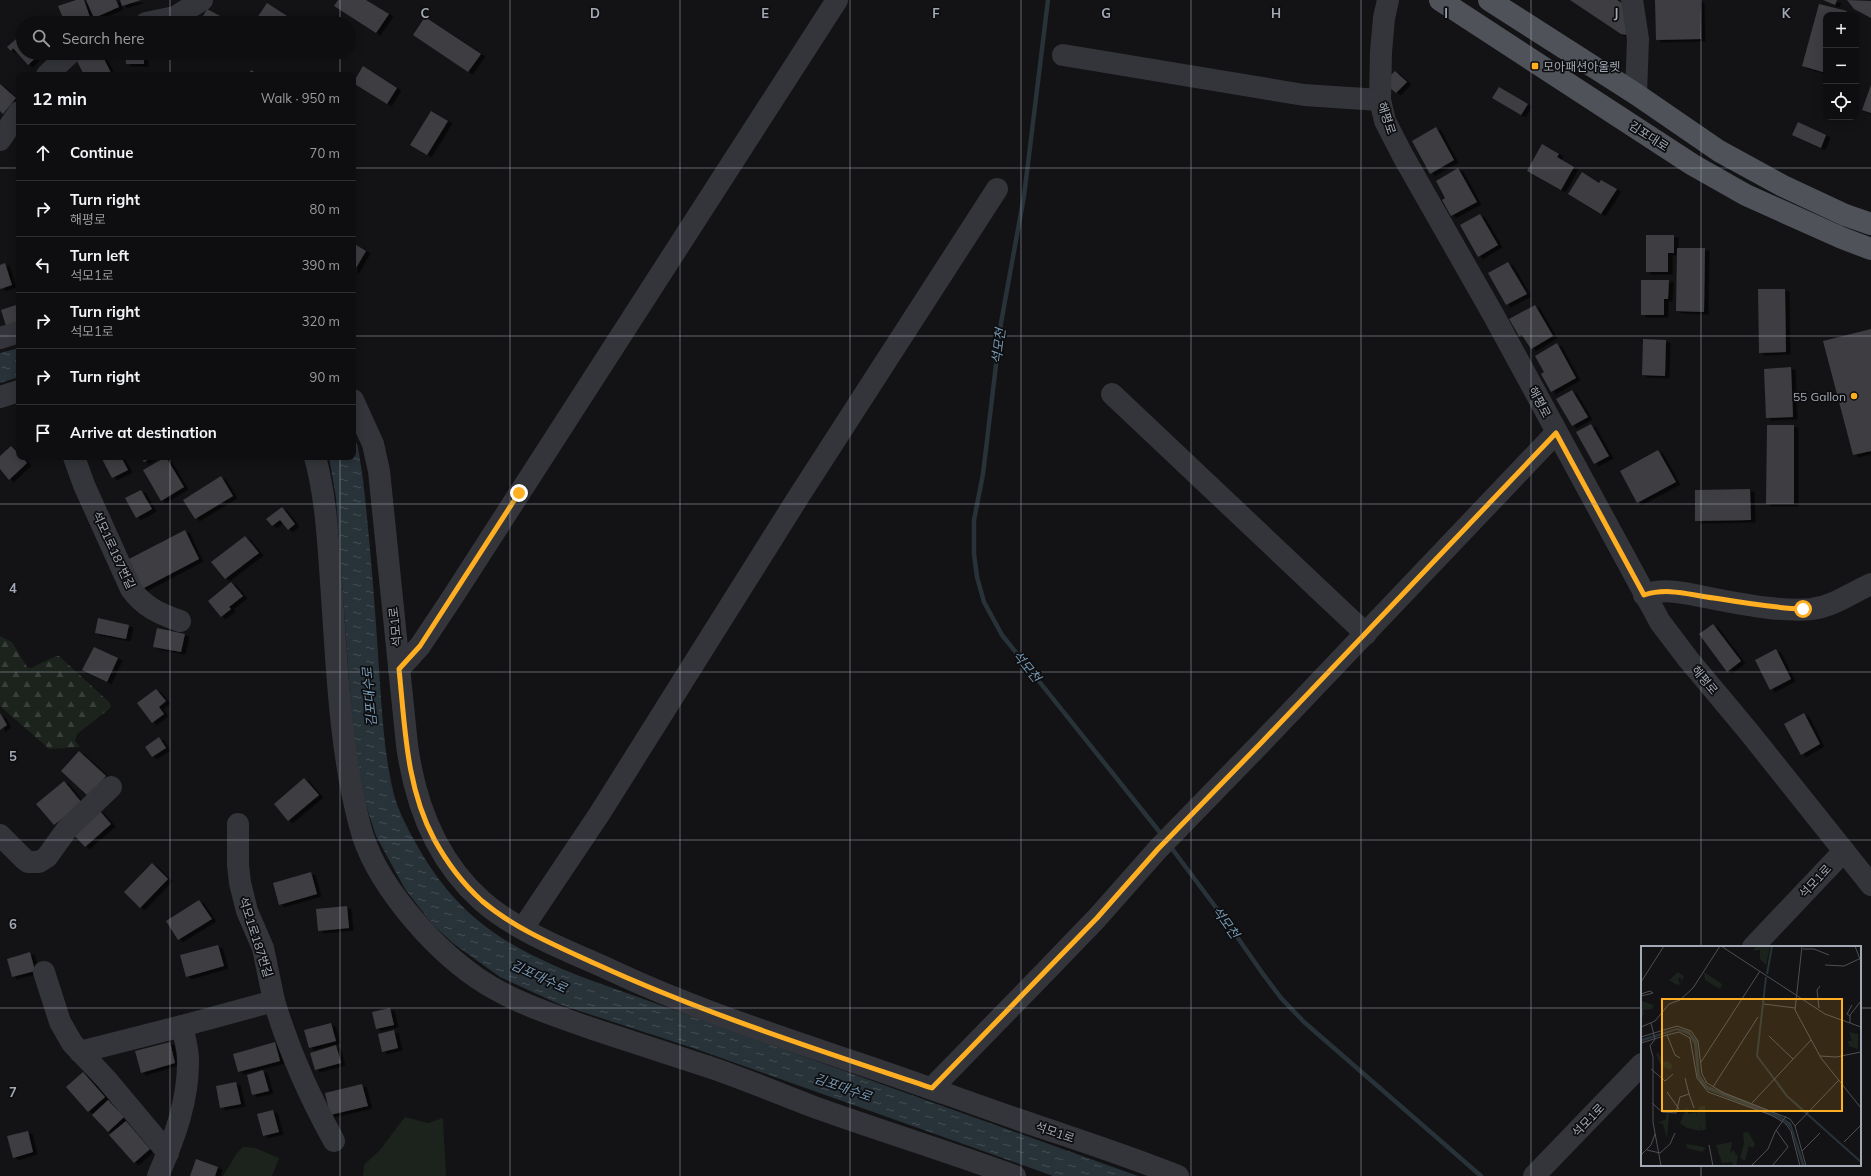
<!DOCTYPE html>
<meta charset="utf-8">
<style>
body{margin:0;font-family:Mulish,"Noto Sans KR",sans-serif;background:#1c1c1e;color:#f1f3f6}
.controls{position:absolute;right:12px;top:12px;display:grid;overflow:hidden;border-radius:8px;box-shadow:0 2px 10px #0003}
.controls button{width:36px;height:36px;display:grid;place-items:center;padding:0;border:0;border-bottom:1px solid #2e2e30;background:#0e0e10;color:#f1f3f6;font:20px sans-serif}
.stop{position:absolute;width:12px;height:12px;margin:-9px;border:3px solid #ffaf21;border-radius:50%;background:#fff}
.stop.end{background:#ffaf21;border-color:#fff;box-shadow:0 1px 4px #0008}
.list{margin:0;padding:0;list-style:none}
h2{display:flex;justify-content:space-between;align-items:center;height:52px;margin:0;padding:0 16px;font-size:17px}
h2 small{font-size:13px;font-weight:400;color:#9b9c9f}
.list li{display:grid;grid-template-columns:26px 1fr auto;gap:12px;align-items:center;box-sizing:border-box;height:56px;padding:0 16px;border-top:1px solid #2e2e30}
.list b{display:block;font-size:15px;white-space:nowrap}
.list p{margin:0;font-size:13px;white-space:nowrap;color:#9b9c9f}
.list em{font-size:13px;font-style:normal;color:#9b9c9f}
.icon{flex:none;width:22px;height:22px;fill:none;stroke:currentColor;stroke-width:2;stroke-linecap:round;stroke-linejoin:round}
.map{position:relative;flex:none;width:1871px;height:1176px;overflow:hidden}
.search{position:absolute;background:#0e0e10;box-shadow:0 2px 10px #0003;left:16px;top:16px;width:340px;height:44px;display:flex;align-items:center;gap:10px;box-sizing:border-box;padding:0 14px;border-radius:22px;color:#9b9c9f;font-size:15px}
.panel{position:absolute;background:#0e0e10;box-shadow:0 2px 10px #0003;left:16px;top:72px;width:340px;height:388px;border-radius:8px}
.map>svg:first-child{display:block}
.forest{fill:url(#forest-firs)}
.garden{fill:#1b231c}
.water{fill:url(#water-ripples)}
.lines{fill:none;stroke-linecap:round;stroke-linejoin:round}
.stream{stroke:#283239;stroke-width:4.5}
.building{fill:#3c3e42;filter:url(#shadow)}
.minor{stroke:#34353a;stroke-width:22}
.major{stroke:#4f5259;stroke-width:22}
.route{stroke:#ffaf21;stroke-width:5}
.grid{fill:none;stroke:#a3aab6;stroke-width:1;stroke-opacity:0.55}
.poi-dot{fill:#ffaf21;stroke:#0e0e10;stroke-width:1.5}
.labels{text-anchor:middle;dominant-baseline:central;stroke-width:3.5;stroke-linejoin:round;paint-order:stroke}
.poi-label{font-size:12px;fill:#a3aab6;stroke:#0e0e10;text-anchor:start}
.street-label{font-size:12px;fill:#a3aab6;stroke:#0e0e10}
.water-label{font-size:13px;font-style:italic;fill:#7799b4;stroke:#0e0e10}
.inset-river{fill:none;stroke:#283239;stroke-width:2}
.inset-road{fill:none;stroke:#4d4f55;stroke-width:1}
.view{fill:#ffaf21;fill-opacity:0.15;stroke:#ffaf21;stroke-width:2}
.inset-edge{fill:none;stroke:#a3aab6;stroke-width:2}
.grid-label{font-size:13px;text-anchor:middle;font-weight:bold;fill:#a3aab6;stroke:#0e0e10;stroke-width:3.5;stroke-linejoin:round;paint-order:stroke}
</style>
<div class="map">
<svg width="1871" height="1176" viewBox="0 0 1871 1176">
<defs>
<pattern id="forest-firs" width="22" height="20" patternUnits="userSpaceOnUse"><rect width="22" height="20" fill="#1b231c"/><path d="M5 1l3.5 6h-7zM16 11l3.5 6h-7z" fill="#39403b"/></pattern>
<pattern id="water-ripples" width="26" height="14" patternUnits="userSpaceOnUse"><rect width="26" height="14" fill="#283239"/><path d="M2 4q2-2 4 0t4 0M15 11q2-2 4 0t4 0" fill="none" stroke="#444d53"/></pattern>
<filter id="shadow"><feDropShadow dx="4.5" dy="2.5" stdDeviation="0" flood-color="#0009"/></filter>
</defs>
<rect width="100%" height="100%" fill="#131315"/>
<!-- forest -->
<path class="forest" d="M0 636 12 642 27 667 31 668 56 656H59L109 702 111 706 109 709 77 734 75 741 80 747 49 749 0 706Z"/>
<!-- garden -->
<g class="garden">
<path d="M405 1117 428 1123 443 1118 446 1176H363L364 1165 380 1150Z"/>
<path d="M243 1147 255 1148 279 1158 272 1176H223L237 1153Z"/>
</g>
<!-- water -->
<g class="water">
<path d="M19 348V377L0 383V353Z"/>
<path d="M353 435 358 447 363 479C370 542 375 605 379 669 382 711 384 754 394 795 399 813 409 831 418 847 459 919 507 947 582 977L1138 1176H1053L696 1049 561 1005 500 977 454 944 432 924 405 889 376 836 363 796 353 738 336 498 329 457H353Z"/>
</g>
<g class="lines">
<!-- stream -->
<g class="stream">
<path d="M1048 0 1024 196 1001 323 983 474 974 520V554L977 577 984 602 1002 635 1162 835"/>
<path d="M1170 846 1226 921 1263 974 1281 998 1304 1022 1481 1176"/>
</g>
</g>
<!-- building -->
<g class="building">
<path d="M76 0H84L92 23H65L58 6Z"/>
<path d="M86 0H116L119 7 94 18Z"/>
<path d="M120 0H141L122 6Z"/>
<path d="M338 0H366L389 14 376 33 334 6Z"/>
<path d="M1570 0H1617L1628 7 1627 35 1621 34Z"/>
<path d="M1655 0H1700L1701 39 1656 40Z"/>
<path d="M1823 0H1837L1835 5Z"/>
<path d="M1847 0 1871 1V18L1854 9Z"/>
<path d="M267 3 298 23H265L257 18Z"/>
<path d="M1819 4 1847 11 1846 15H1826V73L1802 66Z"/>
<path d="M207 9 222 17 219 23H199Z"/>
<path d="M425 17 481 54 468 72 413 35Z"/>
<path d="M23 33V53H41L28 65 13 48 11 51 7 47Z"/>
<path d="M94 53H101L112 75H84L77 61Z"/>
<path d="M125 53H144V64H126Z"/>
<path d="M363 66 397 88 387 104 353 83Z"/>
<path d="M251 70 259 75H248Z"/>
<path d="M1395 71 1407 82 1396 93 1390 88 1389 77Z"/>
<path d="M0 84 16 98 3 114 0 111Z"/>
<path d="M1871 85V113L1862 110Z"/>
<path d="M1499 87 1528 104 1521 115 1492 98Z"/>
<path d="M431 111 448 121 427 155 410 145Z"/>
<path d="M1798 122 1826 135 1821 148 1792 135Z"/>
<path d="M1436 127 1454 160 1430 174 1412 141Z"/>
<path d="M1542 144 1559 154 1557 157 1574 167 1561 190 1527 171Z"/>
<path d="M1458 168 1477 202 1451 216 1442 200 1445 198 1436 181Z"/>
<path d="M1582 172 1599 183 1601 180 1617 189 1601 214 1568 194Z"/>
<path d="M1480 214 1498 245 1478 257 1460 225Z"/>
<path d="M1646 235H1674V253H1668V272H1646Z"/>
<path d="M353 243 366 251 353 273Z"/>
<path d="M1677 248H1705L1704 312 1676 311Z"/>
<path d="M1508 262 1527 294 1506 305 1488 273Z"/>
<path d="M5 263 12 285 0 289V265Z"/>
<path d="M1641 280H1669L1668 299H1664V315H1641Z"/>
<path d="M1758 289H1785L1786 352 1759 353Z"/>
<path d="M19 304V325L7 329 1 310Z"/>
<path d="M1535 305 1553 336 1531 349 1522 335 1519 336 1509 319Z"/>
<path d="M1871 329V451L1853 455 1823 341Z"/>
<path d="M1643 339 1666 340 1665 376 1642 375Z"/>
<path d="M1557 343 1576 378 1551 392 1541 374 1544 372 1535 356Z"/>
<path d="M1791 367 1793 417 1766 418 1764 369Z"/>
<path d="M1572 390 1588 417 1572 426 1556 399Z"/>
<path d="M1591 424 1609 456 1594 464 1576 432Z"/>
<path d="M1767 425H1794V504H1766Z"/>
<path d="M11 446 19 454V457H22L27 463 9 480 0 469V456Z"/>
<path d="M1658 450 1676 482 1637 503 1620 471Z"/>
<path d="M101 457H121L128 470 112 478Z"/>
<path d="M141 457H153L144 462Z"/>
<path d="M166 457 184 487 161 501 143 470Z"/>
<path d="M221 476 233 496 195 519 183 500Z"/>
<path d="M1750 489 1751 520 1695 521V490Z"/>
<path d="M141 490 152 509 136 518 125 498Z"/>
<path d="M282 507 295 524 288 530 280 520 272 526 266 519Z"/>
<path d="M185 530 199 559 142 589 127 560Z"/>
<path d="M245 536 259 553 225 579 211 562Z"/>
<path d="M231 582 243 596 229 607 231 609 221 617 208 601Z"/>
<path d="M98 618 129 625 126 639 95 633Z"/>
<path d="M1713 624 1741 661 1727 672 1699 634Z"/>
<path d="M157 628 185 634 181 652 153 647Z"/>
<path d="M94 647 118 658 107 682 82 670Z"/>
<path d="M1776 649 1791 679 1770 690 1755 660Z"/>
<path d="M156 689 166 701 159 707 164 714 152 723 137 703Z"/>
<path d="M0 713 7 725 0 730Z"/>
<path d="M1804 713 1820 744 1801 755 1784 724Z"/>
<path d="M159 737 166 748 152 757 145 747Z"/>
<path d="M79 751 106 776 88 796 61 771Z"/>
<path d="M304 778 319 795 288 821 274 804Z"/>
<path d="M64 781 82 803 54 825 36 804Z"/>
<path d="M99 810 111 824 85 847 72 833Z"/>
<path d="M152 863 168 879 140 908 124 892Z"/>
<path d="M311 872 317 894 279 905 273 883Z"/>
<path d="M199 900 212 919 178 940 166 921Z"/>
<path d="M347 906 349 928 318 931 316 909Z"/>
<path d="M218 945 224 966 186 977 180 955Z"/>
<path d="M30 952 35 971 12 977 7 959Z"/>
<path d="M390 1008 394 1025 376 1029 372 1012Z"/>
<path d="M331 1023 336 1041 309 1048 304 1030Z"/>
<path d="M394 1030 398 1048 382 1052 378 1034Z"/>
<path d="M170 1042 175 1063 141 1073 135 1051Z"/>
<path d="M275 1042 280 1061 238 1072 233 1054Z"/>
<path d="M336 1045 341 1063 315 1070 310 1053Z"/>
<path d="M263 1070 269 1091 252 1095 247 1075Z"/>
<path d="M83 1072 105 1097 88 1112 66 1087Z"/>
<path d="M236 1082 241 1104 220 1108 216 1086Z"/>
<path d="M362 1084 368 1106 330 1115 325 1093Z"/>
<path d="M108 1100 124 1117 108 1132 92 1115Z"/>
<path d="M273 1110 279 1132 263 1136 257 1114Z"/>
<path d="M126 1121 150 1149 134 1163 109 1135Z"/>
<path d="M28 1131 33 1152 13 1158 7 1136Z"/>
<path d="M196 1159 218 1167 215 1176H190Z"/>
</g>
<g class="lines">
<!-- minor -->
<g class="minor">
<path d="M1388 0 1384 18 1381 52 1380 100 1385 121 1403 156 1494 316 1660 622 1688 659 1749 732 1871 885"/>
<path d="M1632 0 1638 39 1636 94"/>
<path d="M146 23 175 17 202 0"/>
<path d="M1063 55 1304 95 1380 100"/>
<path d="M47 75 70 53"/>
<path d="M0 140 19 112"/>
<path d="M0 338 19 332"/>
<path d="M1112 394 1366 634"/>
<path d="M0 397 19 391"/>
<path d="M353 400 373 444 379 471 407 745C415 804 436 860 482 901 520 934 572 952 617 973 692 1008 770 1033 848 1060 906 1079 962 1100 1020 1120 1072 1138 1126 1155 1178 1176"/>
<path d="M74 457 84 485 131 589C144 607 160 614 180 621"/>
<path d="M315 457C326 497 328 540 331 582 337 664 339 747 360 826 374 882 431 946 477 978 512 1002 553 1015 593 1029 632 1042 672 1055 712 1068 747 1080 780 1094 814 1107 881 1131 949 1152 1015 1176"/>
<path d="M1644 595C1667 587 1687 594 1710 598 1742 604 1779 612 1812 609 1834 606 1851 593 1871 584"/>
<path d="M399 669 420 646 452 598 837 0"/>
<path d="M0 835 24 859 28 862H39L47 857 67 829 111 787"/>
<path d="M523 928 600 813 799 496 997 189"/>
<path d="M1753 947 1844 851"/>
<path d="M44 972 60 1022 72 1043 106 1079 168 1153"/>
<path d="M274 1001C289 1051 309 1096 334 1141"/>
<path d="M80 1052 182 1026"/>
<path d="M932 1088 1045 972 1097 918 1158 849 1262 742 1556 433"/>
<path d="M158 1176C174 1139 189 1100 188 1059 188 1048 184 1036 182 1026L274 1001 263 948 247 911 240 883 238 865V824"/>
<path d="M1534 1176 1642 1064"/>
</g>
<!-- major -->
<g class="major">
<path d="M1440 0 1693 165 1746 195 1842 238 1871 249"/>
<path d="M1489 0 1636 94 1719 151 1783 186 1845 215 1871 224"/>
</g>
</g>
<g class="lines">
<!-- route -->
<path class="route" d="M519 493 420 646 399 669C405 726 406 787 434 839 446 861 463 884 482 901 515 929 557 946 596 964 705 1014 819 1050 932 1088L1097 918 1158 849 1262 742 1556 433 1644 595C1668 587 1690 595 1714 598 1744 603 1773 608 1803 609"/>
</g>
<!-- grid -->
<path class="grid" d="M170 0V23M340 0V23M510 0V1176M680 0V1176M850 0V1176M1021 0V1176M1191 0V1176M1361 0V1176M1531 0V1176M1701 0V947M170 53V75M340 53V75M0 168H19M353 168H1871M0 336H19M353 336H1871M170 457V1176M340 457V1176M0 504H1871M0 672H1871M0 840H1871M0 1008H1642M1860 1008H1871M1701 1165V1176"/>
<!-- markers -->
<g class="poi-dot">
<rect x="1531" y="62" width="8" height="8" rx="2"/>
<circle cx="1854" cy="396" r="4"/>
</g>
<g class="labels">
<!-- poi labels -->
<g class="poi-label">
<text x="1543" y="66">모아패션아울렛</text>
<text x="1846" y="396" text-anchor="end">55 Gallon</text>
</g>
<!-- street labels -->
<g class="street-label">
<text transform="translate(1387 118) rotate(72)">해평로</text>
<text transform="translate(1649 136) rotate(33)">김포대로</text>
<text transform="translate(1540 402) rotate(62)">해평로</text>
<text transform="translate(114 550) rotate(65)">석모1로187번길</text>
<text transform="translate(395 627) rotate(-96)">석모1로</text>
<text transform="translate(1705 680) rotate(50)">해평로</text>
<text transform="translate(1815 881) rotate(-47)">석모1로</text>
<text transform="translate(256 937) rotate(72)">석모1로187번길</text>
<text transform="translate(1588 1120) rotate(-46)">석모1로</text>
<text transform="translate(1055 1132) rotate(19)">석모1로</text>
</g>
<!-- water labels -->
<g class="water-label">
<text transform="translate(998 346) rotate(-83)">석모천</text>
<text transform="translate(1027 666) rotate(51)">석모천</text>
<text transform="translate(369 697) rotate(-95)">김포대수로</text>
<text transform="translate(1226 922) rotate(54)">석모천</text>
<text transform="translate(539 976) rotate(25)">김포대수로</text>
<text transform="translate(843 1087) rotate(19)">김포대수로</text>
</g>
</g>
<!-- overview -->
<g transform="translate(1641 946)">
<rect width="220" height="220" fill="#131315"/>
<path d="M115 0H129L125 19 119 13V4L112 5ZM37 26 43 30 40 37V32H37L39 38 36 39 28 34ZM63 26 81 38 79 43 64 34ZM0 55 13 59 11 63 2 64 3 68 0 73ZM208 86 217 88V103L208 100 207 95H211ZM17 107 24 116 27 115 32 120 29 124 20 120 15 108ZM25 167 28 168 26 192 22 178 17 177 25 173ZM45 198 58 200 65 202 61 206 46 202Z" fill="#1b231c"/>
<path d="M60 160H64L65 183 61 185 56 173V164ZM45 162 48 163 47 168 55 166 60 185 46 182 39 177ZM107 186 114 198 112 202 108 200 104 215 99 212 103 197 102 187ZM91 196 89 207 92 204 97 210 95 220H92L91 216 81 217 75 199Z" fill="#1b231c"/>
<path d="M36 82 48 85 56 95 59 129 67 140 133 166 150 177 164 220H161L150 183 143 175 67 144 60 138 56 129 53 98 48 89 36 84 0 96V93Z" fill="#283239"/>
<path class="inset-river" d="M126 28 131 0M125 31 116 110 146 150 220 216"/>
<path class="inset-road" d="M80 0 184 68 220 81M161 0 154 64 180 112 220 162M214 0 220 16M162 3H173L188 9M184 19 203 20 218 13M0 36 23 0M0 48 9 45 12 47 0 50M123 58 154 62M178 62 176 44 179 40M209 70 206 68 211 59M10 77 14 93 9 100 12 111V176L20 220M209 77V69L220 55M0 81 14 75 28 58 39 54 52 42 79 0M26 89 38 86 49 92 56 132 67 146 130 169 144 177 150 185 159 220M128 90 152 113M0 91 36 80 50 85 57 95 61 128 66 137 83 147 149 173 154 180 165 220M0 97 26 89 34 109 39 112M179 110 195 111 220 106M60 116 119 25M10 123 24 135 32 128M72 141 117 71M26 146 38 163M48 148 53 162M11 157 21 166 35 167 39 151 48 148 44 132M111 157 170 94M154 180 198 134M203 196 220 179M68 199 72 220M6 204 19 207 29 198 34 187M161 205 179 187M0 209 10 199 14 188M110 220 127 203 134 186 145 170M131 220 147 201 135 184"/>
<path class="view" d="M21 53H201V165H21Z"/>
<rect width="220" height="220" class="inset-edge"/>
</g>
<g class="grid-label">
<text x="425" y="18">C</text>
<text x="595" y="18">D</text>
<text x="765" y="18">E</text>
<text x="936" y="18">F</text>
<text x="1106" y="18">G</text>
<text x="1276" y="18">H</text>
<text x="1446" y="18">I</text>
<text x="1616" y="18">J</text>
<text x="1786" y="18">K</text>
<text x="13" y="593">4</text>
<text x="13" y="761">5</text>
<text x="13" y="929">6</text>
<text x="13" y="1097">7</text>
</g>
</svg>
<div class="controls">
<button>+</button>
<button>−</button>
<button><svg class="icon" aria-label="locate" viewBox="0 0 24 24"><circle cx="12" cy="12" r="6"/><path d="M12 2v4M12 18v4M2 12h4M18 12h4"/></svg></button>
</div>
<div class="stop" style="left:1803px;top:609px"></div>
<div class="stop end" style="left:519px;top:493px"></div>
<div class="search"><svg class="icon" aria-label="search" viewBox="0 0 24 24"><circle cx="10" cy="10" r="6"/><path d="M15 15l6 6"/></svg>Search here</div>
<section class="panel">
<h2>12 min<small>Walk · 950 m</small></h2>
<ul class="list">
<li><svg class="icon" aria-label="ahead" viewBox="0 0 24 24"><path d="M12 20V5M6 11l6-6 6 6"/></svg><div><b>Continue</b></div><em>70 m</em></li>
<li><svg class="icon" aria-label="right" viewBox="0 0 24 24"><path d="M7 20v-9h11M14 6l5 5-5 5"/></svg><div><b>Turn right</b><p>해평로</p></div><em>80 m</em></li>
<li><svg class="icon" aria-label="left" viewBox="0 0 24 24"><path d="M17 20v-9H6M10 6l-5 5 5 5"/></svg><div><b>Turn left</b><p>석모1로</p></div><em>390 m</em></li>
<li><svg class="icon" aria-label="right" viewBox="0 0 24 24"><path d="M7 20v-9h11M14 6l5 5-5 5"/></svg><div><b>Turn right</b><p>석모1로</p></div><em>320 m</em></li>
<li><svg class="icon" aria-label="right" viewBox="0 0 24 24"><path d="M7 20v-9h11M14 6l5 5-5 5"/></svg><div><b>Turn right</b></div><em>90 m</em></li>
<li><svg class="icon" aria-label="arrive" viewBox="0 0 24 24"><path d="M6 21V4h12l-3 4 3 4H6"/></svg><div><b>Arrive at destination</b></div></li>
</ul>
</section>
</div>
